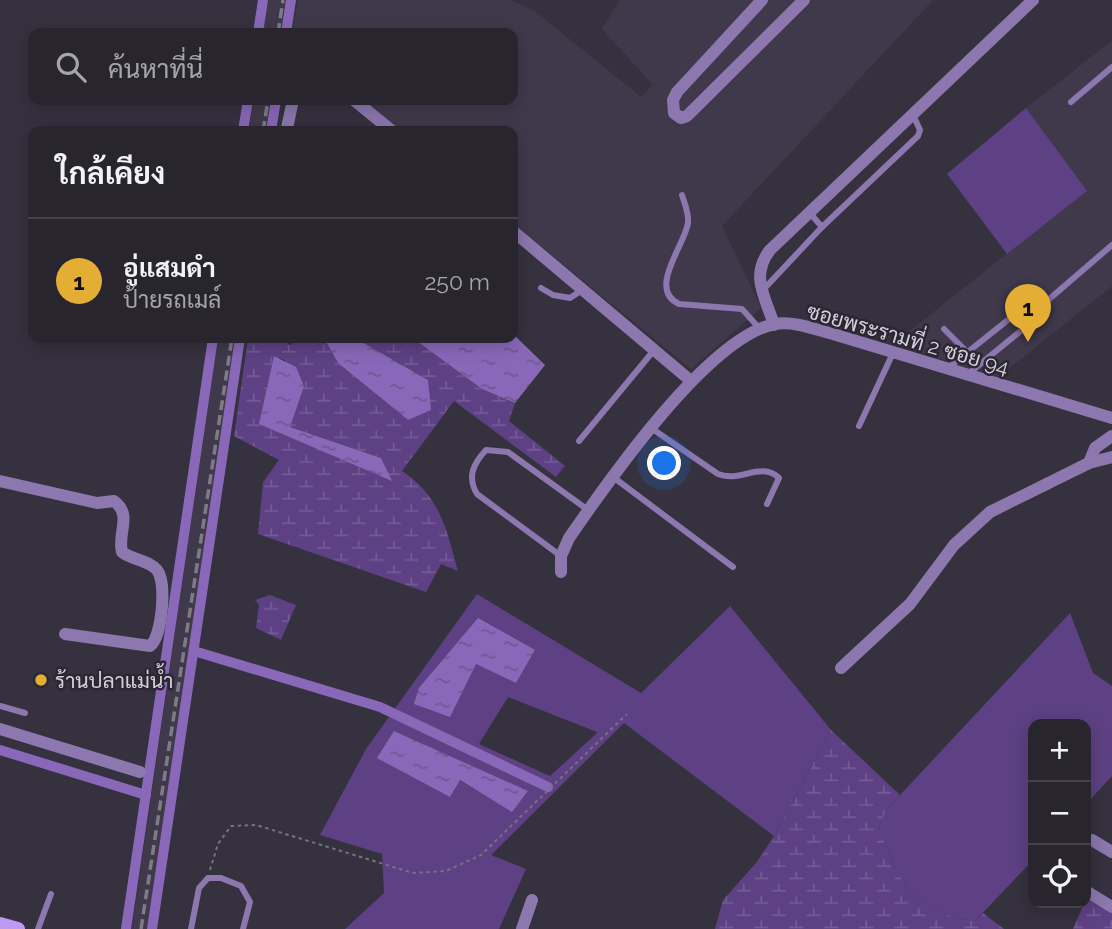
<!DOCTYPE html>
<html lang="th">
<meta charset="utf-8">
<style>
body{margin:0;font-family:Raleway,Sarabun,sans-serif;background:#302d37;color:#f1f3f6}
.controls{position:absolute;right:21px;bottom:21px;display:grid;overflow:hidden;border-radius:14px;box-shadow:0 4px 18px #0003}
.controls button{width:63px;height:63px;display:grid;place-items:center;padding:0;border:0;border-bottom:2px solid #44424b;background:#28252f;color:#f1f3f6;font:35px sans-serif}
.you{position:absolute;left:665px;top:464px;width:24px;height:24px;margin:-18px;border:5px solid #fff;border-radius:50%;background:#1a73e8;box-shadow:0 0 0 10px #1a73e833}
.badge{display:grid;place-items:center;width:46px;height:46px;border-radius:50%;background:#e4ae35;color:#111;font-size:23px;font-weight:700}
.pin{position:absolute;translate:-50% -58px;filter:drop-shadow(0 2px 4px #0008)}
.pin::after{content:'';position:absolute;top:37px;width:24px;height:21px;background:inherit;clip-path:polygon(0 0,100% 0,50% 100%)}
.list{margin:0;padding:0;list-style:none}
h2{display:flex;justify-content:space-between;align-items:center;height:91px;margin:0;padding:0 28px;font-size:30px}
h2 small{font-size:23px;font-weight:400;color:#a5a5aa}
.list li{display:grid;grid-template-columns:46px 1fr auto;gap:21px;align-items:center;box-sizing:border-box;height:126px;padding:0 28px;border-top:2px solid #44424b}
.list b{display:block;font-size:26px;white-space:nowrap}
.list p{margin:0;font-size:23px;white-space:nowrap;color:#a5a5aa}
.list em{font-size:23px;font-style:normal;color:#a5a5aa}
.icon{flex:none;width:38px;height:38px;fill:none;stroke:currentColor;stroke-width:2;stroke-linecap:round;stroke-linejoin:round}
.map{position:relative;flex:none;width:1112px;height:929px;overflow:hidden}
.search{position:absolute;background:#28252f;box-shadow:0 4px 18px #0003;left:28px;top:28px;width:490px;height:77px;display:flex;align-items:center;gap:18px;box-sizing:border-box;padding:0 24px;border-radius:14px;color:#a5a5aa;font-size:26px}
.panel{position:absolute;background:#28252f;box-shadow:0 4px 18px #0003;left:28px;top:126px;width:490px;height:217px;border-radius:14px}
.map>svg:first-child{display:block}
.built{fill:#40394c}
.green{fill:#5d4184;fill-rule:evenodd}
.wetland{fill:url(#wetland-marsh);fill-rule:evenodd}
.water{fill:url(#water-ripples)}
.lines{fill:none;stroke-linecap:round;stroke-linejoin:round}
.canal{stroke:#8968ba;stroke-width:10}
.path{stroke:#76727e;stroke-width:2;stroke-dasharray:3.5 3.5;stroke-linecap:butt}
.lane{stroke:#8c77ae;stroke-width:6}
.street{stroke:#8c77ae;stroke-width:12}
.secondary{stroke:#be9bf3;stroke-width:14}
.rail{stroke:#7f7b86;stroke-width:3.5;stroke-dasharray:10 5;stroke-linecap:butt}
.poi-dot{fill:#e4ae35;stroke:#2c2735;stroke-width:2.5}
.labels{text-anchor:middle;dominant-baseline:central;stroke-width:5;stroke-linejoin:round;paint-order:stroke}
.street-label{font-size:21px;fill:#d3d0d9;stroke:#2c2735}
.poi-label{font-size:21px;fill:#d3d0d9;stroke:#2c2735;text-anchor:start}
</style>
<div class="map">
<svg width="1112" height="929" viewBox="0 0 1112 929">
<defs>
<pattern id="wetland-marsh" width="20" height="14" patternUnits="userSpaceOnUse" patternTransform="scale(1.75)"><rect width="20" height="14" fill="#5d4184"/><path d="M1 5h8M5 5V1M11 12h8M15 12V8" fill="none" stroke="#735b95"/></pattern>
<pattern id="water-ripples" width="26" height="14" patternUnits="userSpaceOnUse" patternTransform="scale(1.75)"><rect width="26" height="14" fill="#8968ba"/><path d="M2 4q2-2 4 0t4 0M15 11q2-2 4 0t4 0" fill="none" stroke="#6f5990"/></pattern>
</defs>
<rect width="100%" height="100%" fill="#36313f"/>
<!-- built -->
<g class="built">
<path d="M268 0H286L281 33H263Z"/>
<path d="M298 0H511L536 12 641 97 653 85 602 29 620 0H933L722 226 761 308 691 369 513 223V131H401L362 100H513V33H292Z"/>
<path d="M1112 41V286L998 377 893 344 1086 191 1026 108Z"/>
<path d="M253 100H271L267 131H249Z"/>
<path d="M218 338H237L224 435 147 929H132Z"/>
</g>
<!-- green -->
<g class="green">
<path d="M1026 108 1087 191 1007 254 947 174Z"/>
<path d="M477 594 641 693 730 606 831 730 774 836 624 723 491 855 526 869 499 929H345L384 893 382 854 320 835 366 749ZM535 650 516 683 476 664ZM508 697 597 732V733L550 776 479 744ZM394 731 527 791H528L512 811 459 780 450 797Z"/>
<path d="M1070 613 1093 673 1112 686V776L1086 804V724H1033V860L975 921C912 911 899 883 879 827L887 809Z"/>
</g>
<!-- wetland -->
<g class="wetland">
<path d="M248 338H279L290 345 296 338H324L338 363 408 420 428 380 355 338H421L418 342 482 389 515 403 509 421 565 466 556 477 454 401 402 471C441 497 446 529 458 571L441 564 426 592 258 534 263 482 279 460 234 436ZM274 357 285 360 290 427 381 458 391 480 260 424Z"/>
<path d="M270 595 296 605 281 640 256 628 259 605 255 600Z"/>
<path d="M831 730 900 795 887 809 879 827C899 883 912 911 975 921L983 913 1004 929H715L723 900 757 862 774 836Z"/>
<path d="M1086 899 1112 913V929H1073Z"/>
</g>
<!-- water -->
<g class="water">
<path d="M513 334 545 365 515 403 482 389 418 342 421 338H442L450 343 455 338H513Z"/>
<path d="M324 338H355L428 380 431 410 408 420 338 363Z"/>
<path d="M274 356 296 367 304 386 290 427 381 458 392 481 259 424Z"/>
<path d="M478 618 535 650 516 683 476 664 450 717 414 704 419 688Z"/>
<path d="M394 731 528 791 512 812 460 780 450 797 377 758Z"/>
</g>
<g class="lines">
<!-- canal -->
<g class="canal">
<path d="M258 33 263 0"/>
<path d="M286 33 291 0"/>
<path d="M243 131 248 100"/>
<path d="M271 131 276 100"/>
<path d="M194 651 380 707 548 787"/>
<path d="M0 750 146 795"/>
<path d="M126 929 213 338"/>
<path d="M152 929 240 338"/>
</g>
<!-- path -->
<path class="path" d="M210 870 218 844 231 826 256 825 413 873 446 871 481 855 627 714"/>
<!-- lane -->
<g class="lane">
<path d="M1071 102 1112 67"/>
<path d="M682 195C685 205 689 213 688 223 685 245 647 289 679 304L742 309 760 329"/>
<path d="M809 212 822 227"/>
<path d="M541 288 553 295 570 298 582 290"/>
<path d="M763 290 822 227 918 136 920 130 913 115"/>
<path d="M944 329 967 352"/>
<path d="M949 367 1024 307 1047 301"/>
<path d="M968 374 1039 316 1047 301 1112 245"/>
<path d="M859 426 893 353"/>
<path d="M651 428 718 474C740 483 761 461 779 478L767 504"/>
<path d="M579 441 655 349"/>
<path d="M613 477 733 567"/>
<path d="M561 556 477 494C467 477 473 464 486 450L508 452 588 510"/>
<path d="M0 706 25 713"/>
<path d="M38 929 51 894"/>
<path d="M191 929 199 888 208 878H221L241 886 250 902 243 929"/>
</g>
<!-- street -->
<g class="street">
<path d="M762 0 677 92 673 100 674 113 681 118 687 116 804 0"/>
<path d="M354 100 392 131"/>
<path d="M287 128 293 100"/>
<path d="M513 231 691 381"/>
<path d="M774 325C765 296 750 276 770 250L1033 0"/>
<path d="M1089 463 1095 448 1112 436"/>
<path d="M0 481 97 503 114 501C133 515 117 533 122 552 132 560 149 560 157 570 167 582 162 637 150 646L65 634"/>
<path d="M561 572V556L569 538C607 483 708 337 775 324 794 321 814 329 833 334L1112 418"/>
<path d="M841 668 910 604 954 545 990 512 1089 463 1112 457"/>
<path d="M0 729 140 772"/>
<path d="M1092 840 1112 852"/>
<path d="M1086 891 1112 907"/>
<path d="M522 929 532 900"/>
</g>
<!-- secondary -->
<path class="secondary" d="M0 924 18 929"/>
<!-- rail -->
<g class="rail">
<path d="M278 33 283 0"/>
<path d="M263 131 268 100"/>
<path d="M141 929 232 338"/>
</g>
</g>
<!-- markers -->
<circle class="poi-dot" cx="41" cy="680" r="7"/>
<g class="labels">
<!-- street labels -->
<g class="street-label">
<text transform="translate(908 339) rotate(16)">ซอยพระรามที่ 2 ซอย 94</text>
</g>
<!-- poi labels -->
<g class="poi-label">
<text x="55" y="680">ร้านปลาแม่น้ำ</text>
</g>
</g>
</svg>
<div class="controls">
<button>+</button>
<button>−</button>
<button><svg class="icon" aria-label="locate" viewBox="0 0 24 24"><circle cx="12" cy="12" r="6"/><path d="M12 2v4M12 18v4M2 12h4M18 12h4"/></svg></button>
</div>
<div class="you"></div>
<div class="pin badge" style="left:1028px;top:342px">1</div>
<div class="search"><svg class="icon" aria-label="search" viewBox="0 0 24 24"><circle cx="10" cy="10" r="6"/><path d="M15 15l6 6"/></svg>ค้นหาที่นี่</div>
<section class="panel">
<h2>ใกล้เคียง<small></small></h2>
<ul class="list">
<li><span class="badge">1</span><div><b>อู่แสมดำ</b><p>ป้ายรถเมล์</p></div><em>250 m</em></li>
</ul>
</section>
</div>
